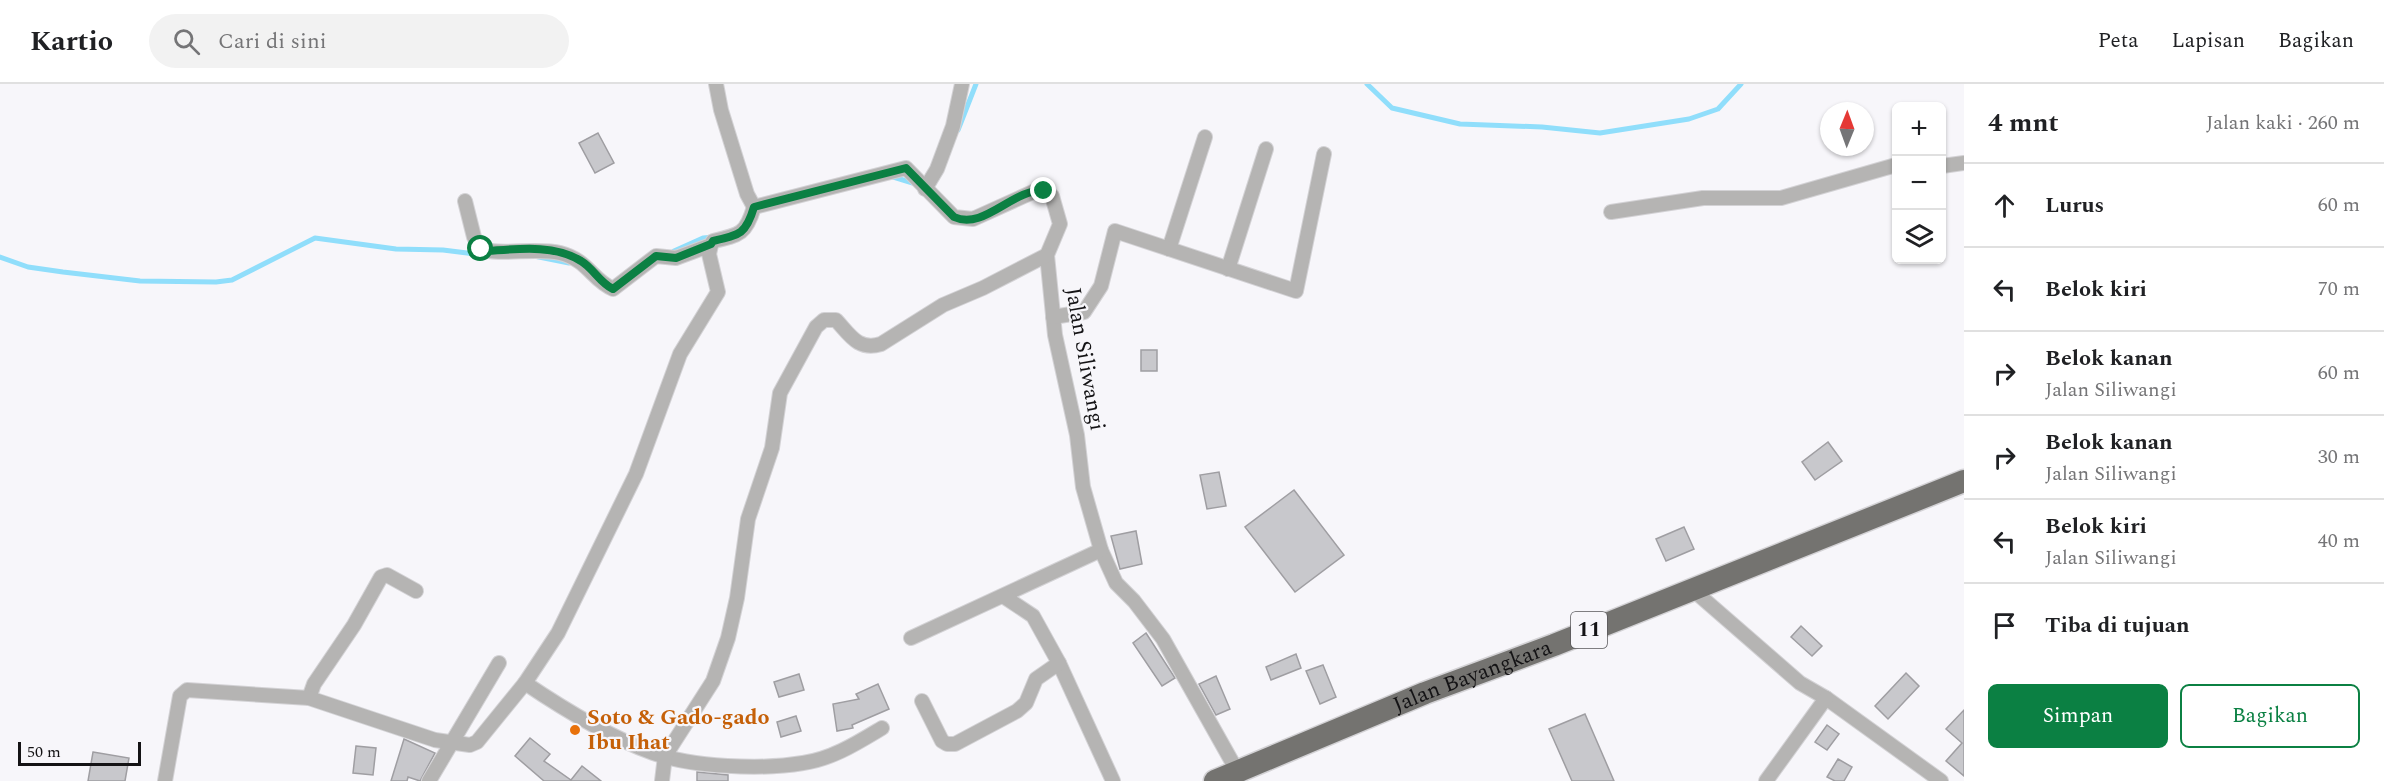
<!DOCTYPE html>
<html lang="id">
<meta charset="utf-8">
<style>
body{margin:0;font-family:Spectral,serif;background:#f2f2f2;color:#202124}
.controls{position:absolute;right:18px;top:18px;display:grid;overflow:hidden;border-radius:9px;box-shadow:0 2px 4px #0004}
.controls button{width:54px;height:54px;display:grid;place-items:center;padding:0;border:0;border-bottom:2px solid #e0e0e0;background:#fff;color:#202124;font:30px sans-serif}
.compass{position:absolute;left:1820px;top:18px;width:54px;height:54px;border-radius:50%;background:#fff;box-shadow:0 2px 4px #0004;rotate:1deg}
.scale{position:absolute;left:18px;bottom:15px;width:123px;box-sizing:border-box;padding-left:6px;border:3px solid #141315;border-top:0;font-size:16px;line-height:21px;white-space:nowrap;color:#141315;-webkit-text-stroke:4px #f7f6fa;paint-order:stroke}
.stop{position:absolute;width:18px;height:18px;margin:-14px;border:4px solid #0b8043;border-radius:50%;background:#fff}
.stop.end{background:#0b8043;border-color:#fff;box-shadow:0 2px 6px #0008}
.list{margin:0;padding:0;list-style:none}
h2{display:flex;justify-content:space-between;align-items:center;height:78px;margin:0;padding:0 24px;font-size:26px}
h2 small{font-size:20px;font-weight:400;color:#757577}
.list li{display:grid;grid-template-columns:39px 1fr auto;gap:18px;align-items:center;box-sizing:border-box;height:84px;padding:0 24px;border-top:2px solid #e0e0e0}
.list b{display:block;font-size:22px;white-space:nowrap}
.list p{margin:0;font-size:20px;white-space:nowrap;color:#757577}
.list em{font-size:20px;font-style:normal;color:#757577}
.actions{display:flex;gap:12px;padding:18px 24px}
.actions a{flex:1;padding:14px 0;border:2px solid #0b8043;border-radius:9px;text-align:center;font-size:21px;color:#0b8043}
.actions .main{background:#0b8043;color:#fff}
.icon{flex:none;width:33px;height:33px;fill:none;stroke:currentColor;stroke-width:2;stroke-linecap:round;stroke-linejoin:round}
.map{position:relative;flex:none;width:1964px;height:697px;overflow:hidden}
header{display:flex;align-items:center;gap:36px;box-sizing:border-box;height:84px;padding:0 30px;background:#fff;border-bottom:2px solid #e0e0e0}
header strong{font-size:28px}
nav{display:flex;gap:33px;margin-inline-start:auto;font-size:21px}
.search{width:420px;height:54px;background:#f2f2f2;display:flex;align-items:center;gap:15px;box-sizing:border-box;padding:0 21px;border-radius:33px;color:#757577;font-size:22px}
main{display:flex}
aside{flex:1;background:#fff}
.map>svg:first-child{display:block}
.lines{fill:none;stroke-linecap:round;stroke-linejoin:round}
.stream{stroke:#90defb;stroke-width:5}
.building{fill:#c8c8cc;stroke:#9f9ea2;stroke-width:1.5}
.minor-casing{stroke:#d3d2d5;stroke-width:16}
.trunk-casing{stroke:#d3d2d5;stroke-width:25}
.minor{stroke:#b5b4b3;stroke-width:14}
.trunk{stroke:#747370;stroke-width:22}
.route{stroke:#0b8043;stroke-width:8}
.food-dot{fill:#e8710a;stroke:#f7f6fa;stroke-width:2}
.labels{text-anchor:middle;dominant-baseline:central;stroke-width:4.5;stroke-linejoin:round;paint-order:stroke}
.shield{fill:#f7f6fa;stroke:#58575a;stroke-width:1.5}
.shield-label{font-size:21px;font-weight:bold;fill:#141315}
.street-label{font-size:22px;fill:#141315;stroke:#f7f6fa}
.food-label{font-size:22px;font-weight:bold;fill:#c56008;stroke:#f7f6fa;text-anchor:start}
</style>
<header>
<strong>Kartio</strong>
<div class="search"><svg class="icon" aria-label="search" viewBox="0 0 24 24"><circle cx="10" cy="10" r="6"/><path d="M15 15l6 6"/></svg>Cari di sini</div>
<nav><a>Peta</a><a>Lapisan</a><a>Bagikan</a></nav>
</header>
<main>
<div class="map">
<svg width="1964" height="697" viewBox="0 0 1964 697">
<rect width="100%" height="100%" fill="#f7f6fa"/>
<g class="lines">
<!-- stream -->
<g class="stream">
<path d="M1367 0 1392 24 1460 40 1542 43 1600 49 1689 35 1718 25 1741 0"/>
<path d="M958 46 976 0"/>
<path d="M890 92 916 100"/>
<path d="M674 167 703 154 714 153"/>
<path d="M534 172 569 179"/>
<path d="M0 173 28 183 63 188 140 197 216 198 232 196 315 154 396 165 443 166 483 171"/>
</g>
</g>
<!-- building -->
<g class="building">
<path d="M598 49 614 79 595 89 579 59Z"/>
<rect x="1141" y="266" width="16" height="21"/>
<path d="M1828 358 1842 377 1815 396 1802 378Z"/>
<path d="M1219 388 1226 422 1207 425 1200 391Z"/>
<path d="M1294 406 1344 471 1295 508 1245 443Z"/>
<path d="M1684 443 1694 465 1666 477 1656 455Z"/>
<path d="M1136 447 1142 480 1120 485 1111 452Z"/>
<path d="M1801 542 1822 562 1812 572 1791 553Z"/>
<path d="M1146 549 1175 594 1162 602 1133 559Z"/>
<path d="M1296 570 1301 584 1271 596 1266 583Z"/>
<path d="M1323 581 1336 613 1320 620 1306 587Z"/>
<path d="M1906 589 1919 602 1888 635 1875 622Z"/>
<path d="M799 590 804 606 779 613 774 598Z"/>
<path d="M1216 592 1230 625 1216 631 1199 600Z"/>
<path d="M878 600 889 625 852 641 853 644 837 647 833 620 859 615 856 610Z"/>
<path d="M1964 626V692L1946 677 1962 659 1946 645Z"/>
<path d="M1585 630 1614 697H1572L1549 645Z"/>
<path d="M796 632 801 647 781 653 777 638Z"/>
<path d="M1827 641 1839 650 1827 666 1815 658Z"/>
<path d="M530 654 550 670 544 677 571 696 582 682 601 697H544L515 672Z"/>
<path d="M404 655 435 669 420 697 408 693 407 697H391Z"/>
<path d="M356 662 376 664 373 691 353 689Z"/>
<path d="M93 668 129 674 125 697H88Z"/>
<path d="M1838 675 1852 683 1844 697H1835L1827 693Z"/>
<path d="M697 688 728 691V697H697Z"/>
</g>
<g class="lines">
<!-- minor casing -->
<g class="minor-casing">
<g id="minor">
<path d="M716 0 721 26 747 110 754 123"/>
<path d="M1942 82 1964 79"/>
<path d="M925 105 937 85 953 42 962 0"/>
<path d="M465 117 474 153 481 165C499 172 537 163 560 169 588 176 592 196 613 205L656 172 676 174 711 161 713 157C740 151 746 150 754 123"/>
<path d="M754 123 906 84 954 133 973 135 1035 107H1044L1052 112 1060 140 1047 171 1055 251 1077 351 1083 403 1101 466 1116 499 1134 517 1163 555 1240 692"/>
<path d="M1611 128 1703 114H1781L1896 81"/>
<path d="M1169 165 1205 53"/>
<path d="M1228 185 1266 65"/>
<path d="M1053 233 1084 228 1101 202 1115 147 1296 207 1324 70"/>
<path d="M1692 505 1800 599 1826 614 1941 697"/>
<path d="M911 554 1101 466"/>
<path d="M1059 579 1113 697"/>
<path d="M525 599C562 624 612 654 653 669 692 683 762 686 803 679 832 675 857 659 882 644"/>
<path d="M309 614 314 600 354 541 381 493 387 491 416 507"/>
<path d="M922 617 942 657 947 660H955L1017 627 1026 619 1036 595 1059 579 1033 532 1003 512"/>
<path d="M165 697 180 612 187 606 309 614 435 656 470 661 477 658 525 599 558 549 636 390 680 270 718 208 709 170 711 161"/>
<path d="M429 697 499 579"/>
<path d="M662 697 665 672 713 597 728 554 737 514 748 435 772 364 780 309 816 243 824 236H836C850 251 858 267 881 260L943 221 983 204 1047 171"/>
<path d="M1766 697 1826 614"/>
</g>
</g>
<!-- trunk casing -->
<g class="trunk-casing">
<g id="trunk">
<path id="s1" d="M1215 697 1425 609 1554 561 1964 397"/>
</g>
</g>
<!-- minor -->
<use href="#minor" class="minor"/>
<!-- trunk -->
<use href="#trunk" class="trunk"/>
</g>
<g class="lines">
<!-- route -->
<path class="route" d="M481 165 488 167C517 165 554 160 581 177 593 184 600 199 613 205L656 172 676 174 711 160 713 157C740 151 746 150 754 123L906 84 954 133C984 147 1013 104 1044 107"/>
</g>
<!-- markers -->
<circle class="food-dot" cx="575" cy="646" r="6"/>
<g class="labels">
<!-- shield labels -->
<rect class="shield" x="1571" y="528" width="36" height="36" rx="4.5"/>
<g class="shield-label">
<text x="1589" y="546">11</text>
</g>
<!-- street labels -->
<g class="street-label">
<text transform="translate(1085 275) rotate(80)">Jalan Siliwangi</text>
<text stroke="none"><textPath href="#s1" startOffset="278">Jalan Bayangkara</textPath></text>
</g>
<!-- food labels -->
<g class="food-label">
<text x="587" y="633">Soto &amp; Gado-gado<tspan x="587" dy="25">Ibu Ihat</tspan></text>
</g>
</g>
</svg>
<div class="controls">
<button>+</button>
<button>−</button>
<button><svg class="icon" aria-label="layers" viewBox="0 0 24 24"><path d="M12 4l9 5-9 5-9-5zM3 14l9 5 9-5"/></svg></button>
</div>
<svg class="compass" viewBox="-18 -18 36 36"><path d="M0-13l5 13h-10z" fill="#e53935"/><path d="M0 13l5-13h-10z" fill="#757577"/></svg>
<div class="scale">50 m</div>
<div class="stop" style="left:481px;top:165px"></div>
<div class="stop end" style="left:1044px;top:107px"></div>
</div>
<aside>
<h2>4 mnt<small>Jalan kaki · 260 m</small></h2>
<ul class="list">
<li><svg class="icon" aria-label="ahead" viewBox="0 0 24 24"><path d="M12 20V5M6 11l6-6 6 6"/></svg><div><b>Lurus</b></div><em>60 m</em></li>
<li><svg class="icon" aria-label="left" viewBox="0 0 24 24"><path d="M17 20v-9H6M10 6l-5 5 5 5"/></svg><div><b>Belok kiri</b></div><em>70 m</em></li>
<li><svg class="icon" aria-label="right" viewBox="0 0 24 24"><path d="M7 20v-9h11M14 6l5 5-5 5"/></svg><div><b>Belok kanan</b><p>Jalan Siliwangi</p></div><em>60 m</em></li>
<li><svg class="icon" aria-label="right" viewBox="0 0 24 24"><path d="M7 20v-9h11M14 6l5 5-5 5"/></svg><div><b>Belok kanan</b><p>Jalan Siliwangi</p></div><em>30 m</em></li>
<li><svg class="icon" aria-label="left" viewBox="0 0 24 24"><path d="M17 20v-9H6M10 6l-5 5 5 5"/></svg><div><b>Belok kiri</b><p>Jalan Siliwangi</p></div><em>40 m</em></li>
<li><svg class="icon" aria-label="arrive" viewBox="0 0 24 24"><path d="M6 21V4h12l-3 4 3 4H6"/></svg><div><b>Tiba di tujuan</b></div></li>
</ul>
<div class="actions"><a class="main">Simpan</a><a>Bagikan</a></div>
</aside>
</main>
